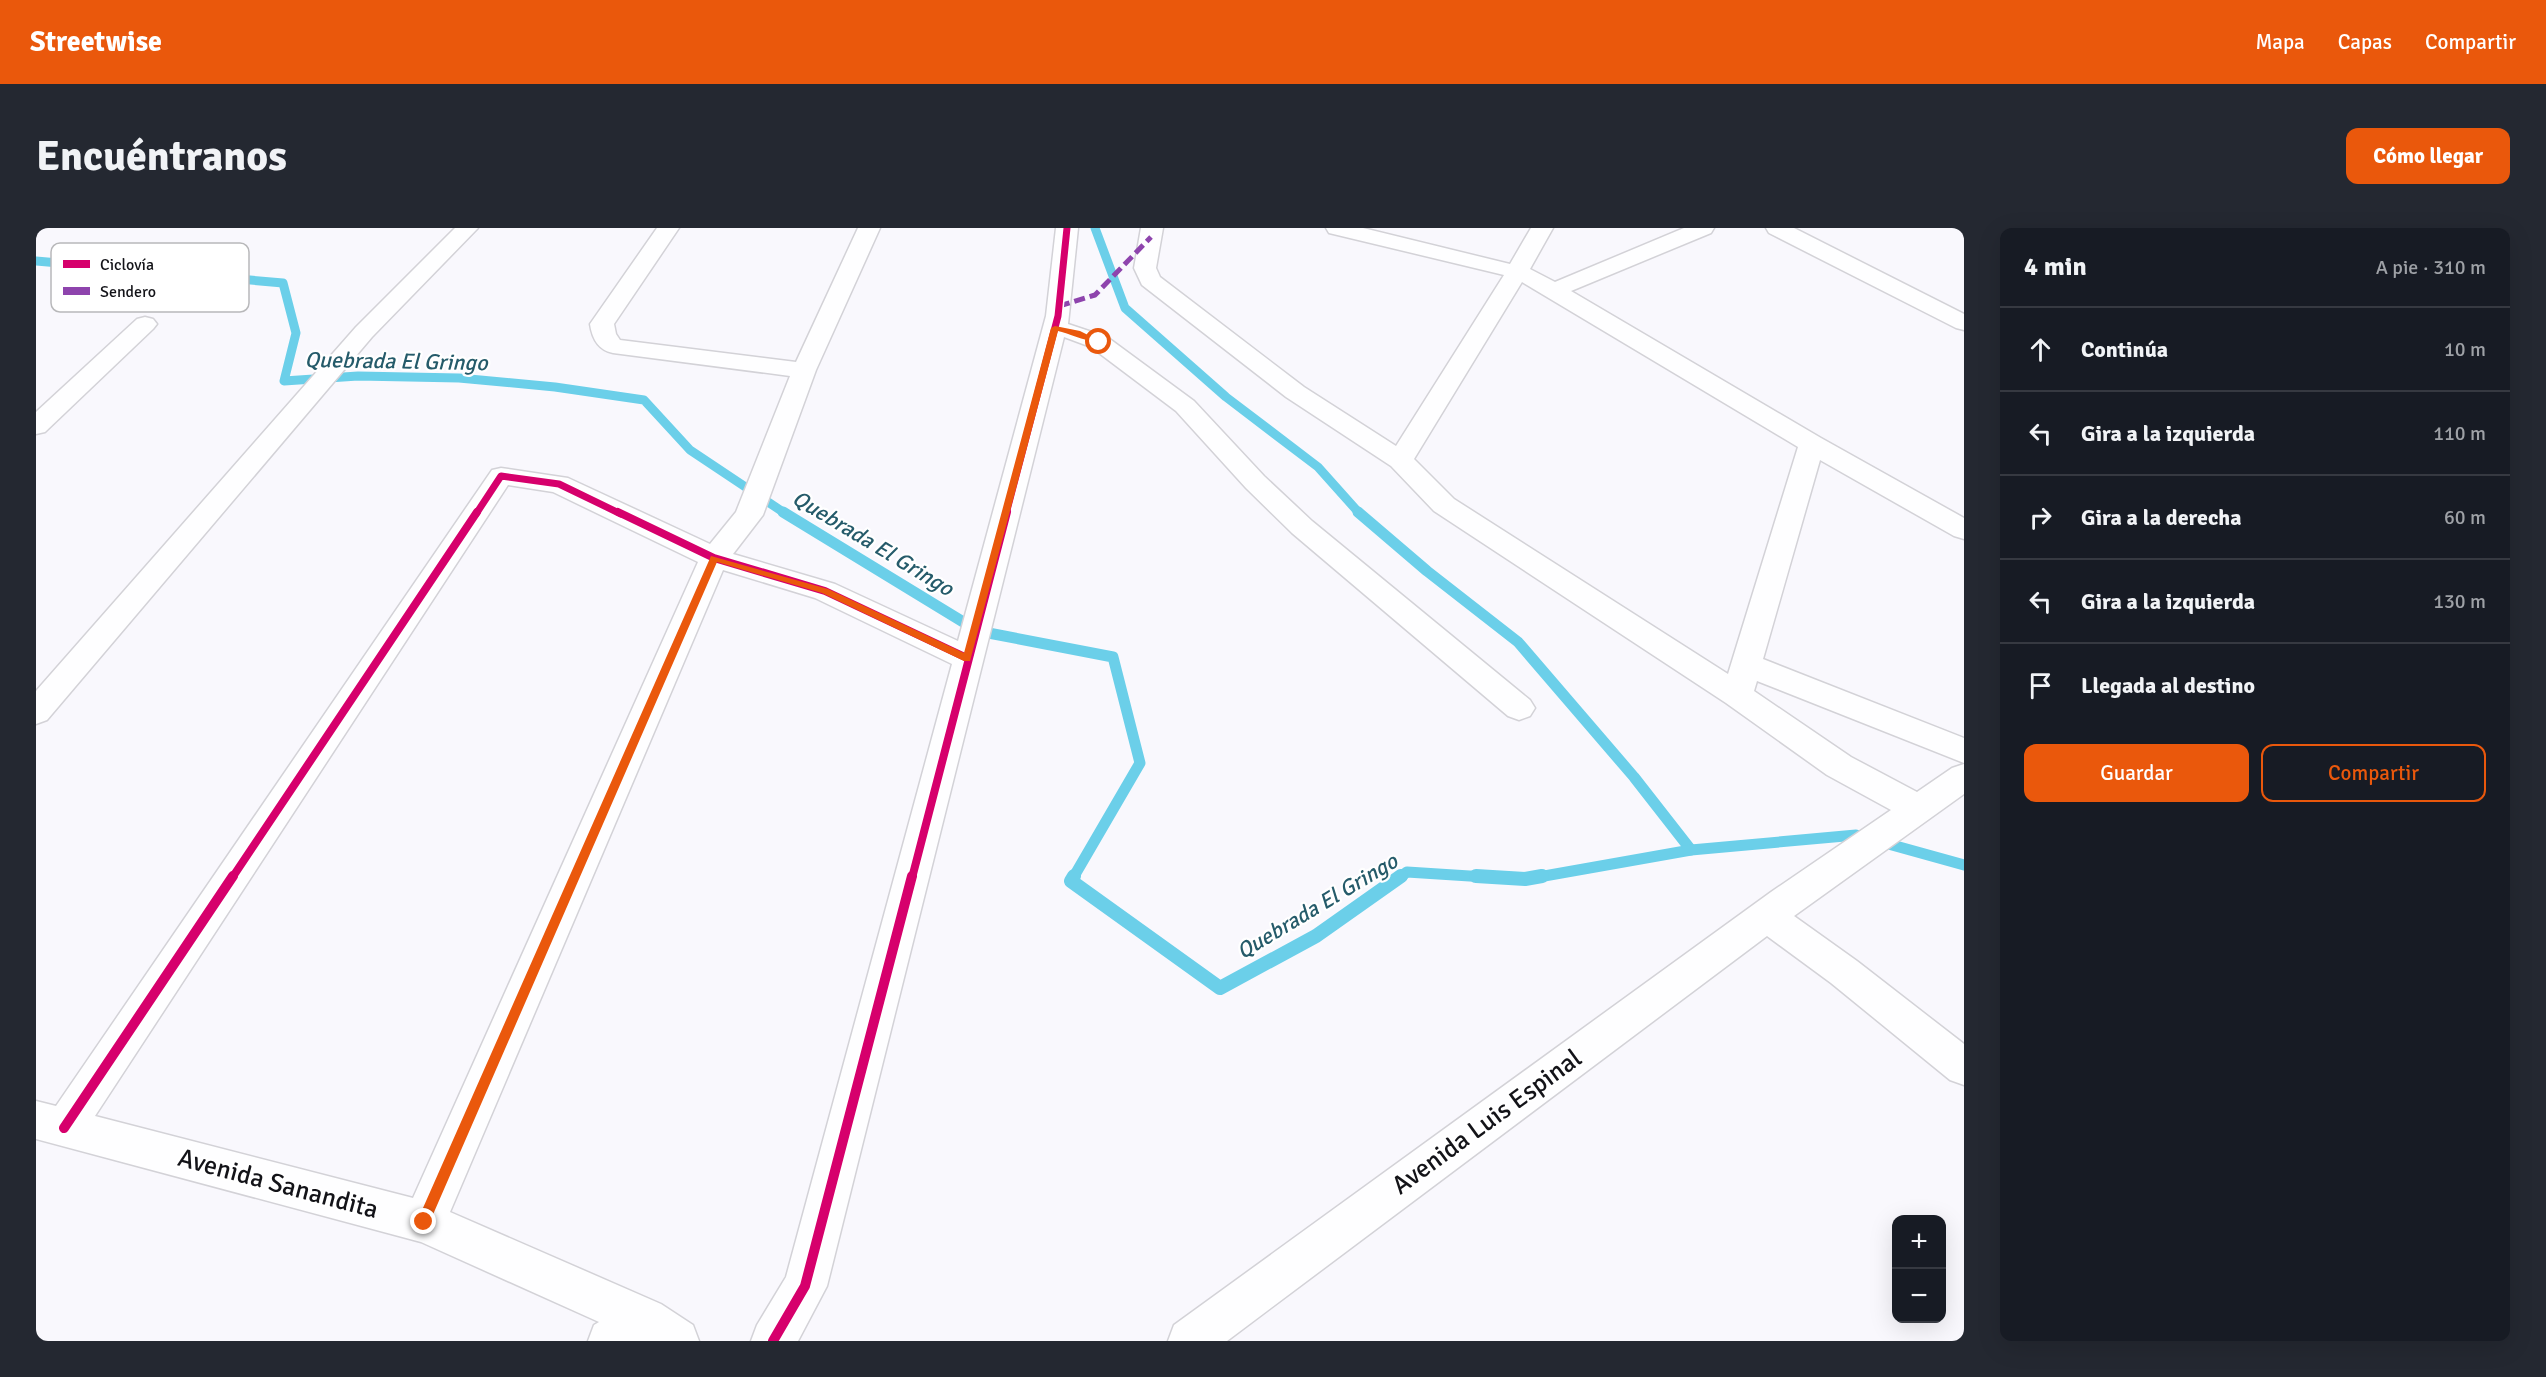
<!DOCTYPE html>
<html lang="es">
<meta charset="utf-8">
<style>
body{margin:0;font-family:Signika,sans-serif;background:#242831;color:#f1f3f6}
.controls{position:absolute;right:18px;bottom:18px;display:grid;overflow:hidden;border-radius:12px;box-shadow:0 6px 24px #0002}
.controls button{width:54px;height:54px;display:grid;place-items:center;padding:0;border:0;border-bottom:2px solid #363941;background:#171b24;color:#f1f3f6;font:30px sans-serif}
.stop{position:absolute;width:18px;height:18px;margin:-14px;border:4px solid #ea580c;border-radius:50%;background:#fff}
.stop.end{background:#ea580c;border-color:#fff;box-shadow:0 2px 6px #0008}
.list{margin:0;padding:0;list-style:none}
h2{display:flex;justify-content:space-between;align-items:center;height:78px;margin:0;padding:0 24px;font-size:26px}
h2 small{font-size:20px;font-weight:400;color:#9ea1a6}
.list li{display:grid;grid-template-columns:39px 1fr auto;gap:18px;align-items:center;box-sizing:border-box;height:84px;padding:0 24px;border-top:2px solid #363941}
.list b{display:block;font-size:22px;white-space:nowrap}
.list em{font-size:20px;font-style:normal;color:#9ea1a6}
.actions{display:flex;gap:12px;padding:18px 24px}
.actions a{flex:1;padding:14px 0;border:2px solid #ea580c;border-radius:12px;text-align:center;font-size:21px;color:#ea580c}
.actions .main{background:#ea580c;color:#fff}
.icon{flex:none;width:33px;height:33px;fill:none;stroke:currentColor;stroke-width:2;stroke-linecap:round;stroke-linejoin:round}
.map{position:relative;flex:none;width:1928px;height:1113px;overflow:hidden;border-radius:12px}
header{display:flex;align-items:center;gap:36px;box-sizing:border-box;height:84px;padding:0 30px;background:#ea580c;color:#fff}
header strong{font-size:28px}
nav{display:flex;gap:33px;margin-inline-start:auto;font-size:21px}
.intro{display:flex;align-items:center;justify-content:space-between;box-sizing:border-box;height:144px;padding:0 36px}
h1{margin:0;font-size:42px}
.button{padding:15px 27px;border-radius:12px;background:#ea580c;color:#fff;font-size:21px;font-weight:700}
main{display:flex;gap:36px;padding:0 36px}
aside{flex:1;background:#171b24;border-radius:12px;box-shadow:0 6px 24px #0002}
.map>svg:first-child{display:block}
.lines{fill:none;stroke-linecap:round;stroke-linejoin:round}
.stream-far2{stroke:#6bcfe9;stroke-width:9}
.stream-far1{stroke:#6bcfe9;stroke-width:11}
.stream{stroke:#6bcfe9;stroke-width:14}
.minor-casing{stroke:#d3d2d7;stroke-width:3}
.minor{fill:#fefeff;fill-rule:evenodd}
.quiet{stroke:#8e44ad;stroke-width:5;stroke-dasharray:11 5;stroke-linecap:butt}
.cycleway-far2-casing{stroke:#fff;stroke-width:10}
.cycleway-far1-casing{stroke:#fff;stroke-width:12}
.cycleway-casing{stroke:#fff;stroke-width:14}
.cycleway-far2{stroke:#d6006c;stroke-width:7}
.cycleway-far1{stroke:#d6006c;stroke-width:8}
.cycleway{stroke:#d6006c;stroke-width:10}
.route{fill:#ea580c}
.labels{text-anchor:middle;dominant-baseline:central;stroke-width:4.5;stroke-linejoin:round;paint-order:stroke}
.water-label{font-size:22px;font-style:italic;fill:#255b6a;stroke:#fff}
.near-street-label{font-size:26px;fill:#131318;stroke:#fff}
.key{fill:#fff;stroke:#b8b8ba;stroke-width:1.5}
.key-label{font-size:16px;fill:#131318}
</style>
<header>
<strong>Streetwise</strong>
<nav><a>Mapa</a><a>Capas</a><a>Compartir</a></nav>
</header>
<div class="intro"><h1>Encuéntranos</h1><a class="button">Cómo llegar</a></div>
<main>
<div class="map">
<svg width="1928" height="1113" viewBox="0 0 1928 1113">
<rect width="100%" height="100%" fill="#f9f8fd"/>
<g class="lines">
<!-- stream-far2 -->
<g class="stream-far2">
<path d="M1059 0 1089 80 1190 169 1282 239 1324 286"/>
<path d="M0 33 247 55 260 105 248 153 322 148 423 150 519 159 608 172 654 222 750 286"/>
</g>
<!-- stream-far1 -->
<g class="stream-far1">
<path d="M747 284 942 403 1077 429 1104 535 1037 650"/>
<path d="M1322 284 1391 343 1482 414 1598 549 1655 622"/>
<path d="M1363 650 1371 644 1465 650"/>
<path d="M1497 650 1655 622 1820 607 1928 637"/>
</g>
<!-- stream -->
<g class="stream">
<path d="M1038 648 1035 653 1184 760 1280 708 1365 648"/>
<path d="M1440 648 1489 651 1506 648"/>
</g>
<!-- minor casing -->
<g class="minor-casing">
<g id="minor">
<path d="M419 0H442L336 109 11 492 0 496V463L320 99Z"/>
<path d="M621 0H643L578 96 580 106 584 112 760 134 822 0H844L780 142 727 287 697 326 799 356 922 413 1010 88 1020 0H1042L1032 96 1071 109 1158 173 1228 248 1276 293 1494 472 1499 480 1494 488 1483 492 1472 488 1256 305 1210 260 1140 183 1055 119 1028 109 791 1058 762 1113H715L721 1097 750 1049 916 436 779 370 687 342 414 984 625 1076 657 1097 663 1113H552L558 1097 563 1094 385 1014 0 911V873L20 878 456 242 465 240 532 250 674 316 700 284 754 148 577 125C562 122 556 110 554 96ZM472 257 517 264 662 334 377 970 59 888Z"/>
<path d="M1105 0H1127L1120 40 1124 49 1268 159 1360 218 1468 47 1293 5 1290 0H1327L1474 36 1495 0H1517L1494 41 1519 54 1648 0H1678L1675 5 1535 63 1785 210 1928 290V311L1918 308 1784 232 1727 431 1928 510V535L1721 453 1718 463 1815 529 1881 564 1916 540 1928 536V566L1758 688 1821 733 1928 816V857L1914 852 1795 755 1731 708 1191 1113H1132L1138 1097 1735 664 1855 582 1791 547 1690 475 1398 283 1355 238 1250 169 1106 57 1098 40ZM1486 54 1762 219 1692 446 1418 271 1378 231Z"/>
<path d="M1730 0H1758L1928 86V102L1920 100 1733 5Z"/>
<path d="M109 89 117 91 121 96 117 101 9 204 0 206V184L101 91Z"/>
</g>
</g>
<!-- minor -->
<use href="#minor" class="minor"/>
<!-- quiet -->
<path class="quiet" d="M1023 78 1059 67 1115 9"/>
<!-- cycleway-far2 casing -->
<g class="cycleway-far2-casing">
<g id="cycleway-far2">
<path d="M440 286 465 248 523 256 585 286"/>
<path d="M970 286 1022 88 1031 0"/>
</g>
</g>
<!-- cycleway-far1 casing -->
<g class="cycleway-far1-casing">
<g id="cycleway-far1">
<path d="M582 284 678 330 789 363 931 430"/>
<path d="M196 650 441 284"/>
<path d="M876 650 971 284"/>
</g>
</g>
<!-- cycleway casing -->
<g class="cycleway-casing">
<g id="cycleway">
<path d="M28 900 197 648"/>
<path d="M737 1113 769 1058 876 648"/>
</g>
</g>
<!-- cycleway-far2 -->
<use href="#cycleway-far2" class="cycleway-far2"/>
<!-- cycleway-far1 -->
<use href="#cycleway-far1" class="cycleway-far1"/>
<!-- cycleway -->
<use href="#cycleway" class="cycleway"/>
</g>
<!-- route -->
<path class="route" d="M1019 98 1044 103 1066 114C1059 117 1032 105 1022 103L934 433H928L786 365 681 334 392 998 388 1000 383 998 382 994 383 989 675 328 792 361 928 425 1015 100Z"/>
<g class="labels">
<!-- water labels -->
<g class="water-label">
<text transform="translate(360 133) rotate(1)">Quebrada El Gringo</text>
<text transform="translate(837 315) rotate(31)">Quebrada El Gringo</text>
<text transform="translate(1281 678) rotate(-31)">Quebrada El Gringo</text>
</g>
<!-- near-street labels -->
<g class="near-street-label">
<text transform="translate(1451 894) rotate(-36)">Avenida Luis Espinal</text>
<text transform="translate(242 956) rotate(15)">Avenida Sanandita</text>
</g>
</g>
<!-- legend -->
<rect x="15" y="15" width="198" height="69" rx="9" class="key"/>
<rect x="27" y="32" width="27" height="8" fill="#d6006c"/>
<rect x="27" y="59" width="27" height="8" fill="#8e44ad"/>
<g class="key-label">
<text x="64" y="42">Ciclovía</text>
<text x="64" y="69">Sendero</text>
</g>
</svg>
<div class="controls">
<button>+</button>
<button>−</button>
</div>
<div class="stop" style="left:1063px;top:114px"></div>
<div class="stop end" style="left:388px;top:994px"></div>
</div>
<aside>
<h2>4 min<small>A pie · 310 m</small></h2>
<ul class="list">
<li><svg class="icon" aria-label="ahead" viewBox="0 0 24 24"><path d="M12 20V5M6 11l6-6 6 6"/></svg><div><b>Continúa</b></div><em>10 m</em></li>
<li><svg class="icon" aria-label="left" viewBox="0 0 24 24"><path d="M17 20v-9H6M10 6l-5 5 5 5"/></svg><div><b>Gira a la izquierda</b></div><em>110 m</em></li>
<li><svg class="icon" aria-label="right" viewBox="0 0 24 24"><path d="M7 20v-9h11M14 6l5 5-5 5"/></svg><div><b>Gira a la derecha</b></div><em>60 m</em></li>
<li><svg class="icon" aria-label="left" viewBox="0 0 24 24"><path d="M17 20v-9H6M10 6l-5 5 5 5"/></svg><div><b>Gira a la izquierda</b></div><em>130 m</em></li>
<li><svg class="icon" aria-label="arrive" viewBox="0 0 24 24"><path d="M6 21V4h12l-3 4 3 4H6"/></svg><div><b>Llegada al destino</b></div></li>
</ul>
<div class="actions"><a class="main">Guardar</a><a>Compartir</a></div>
</aside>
</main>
